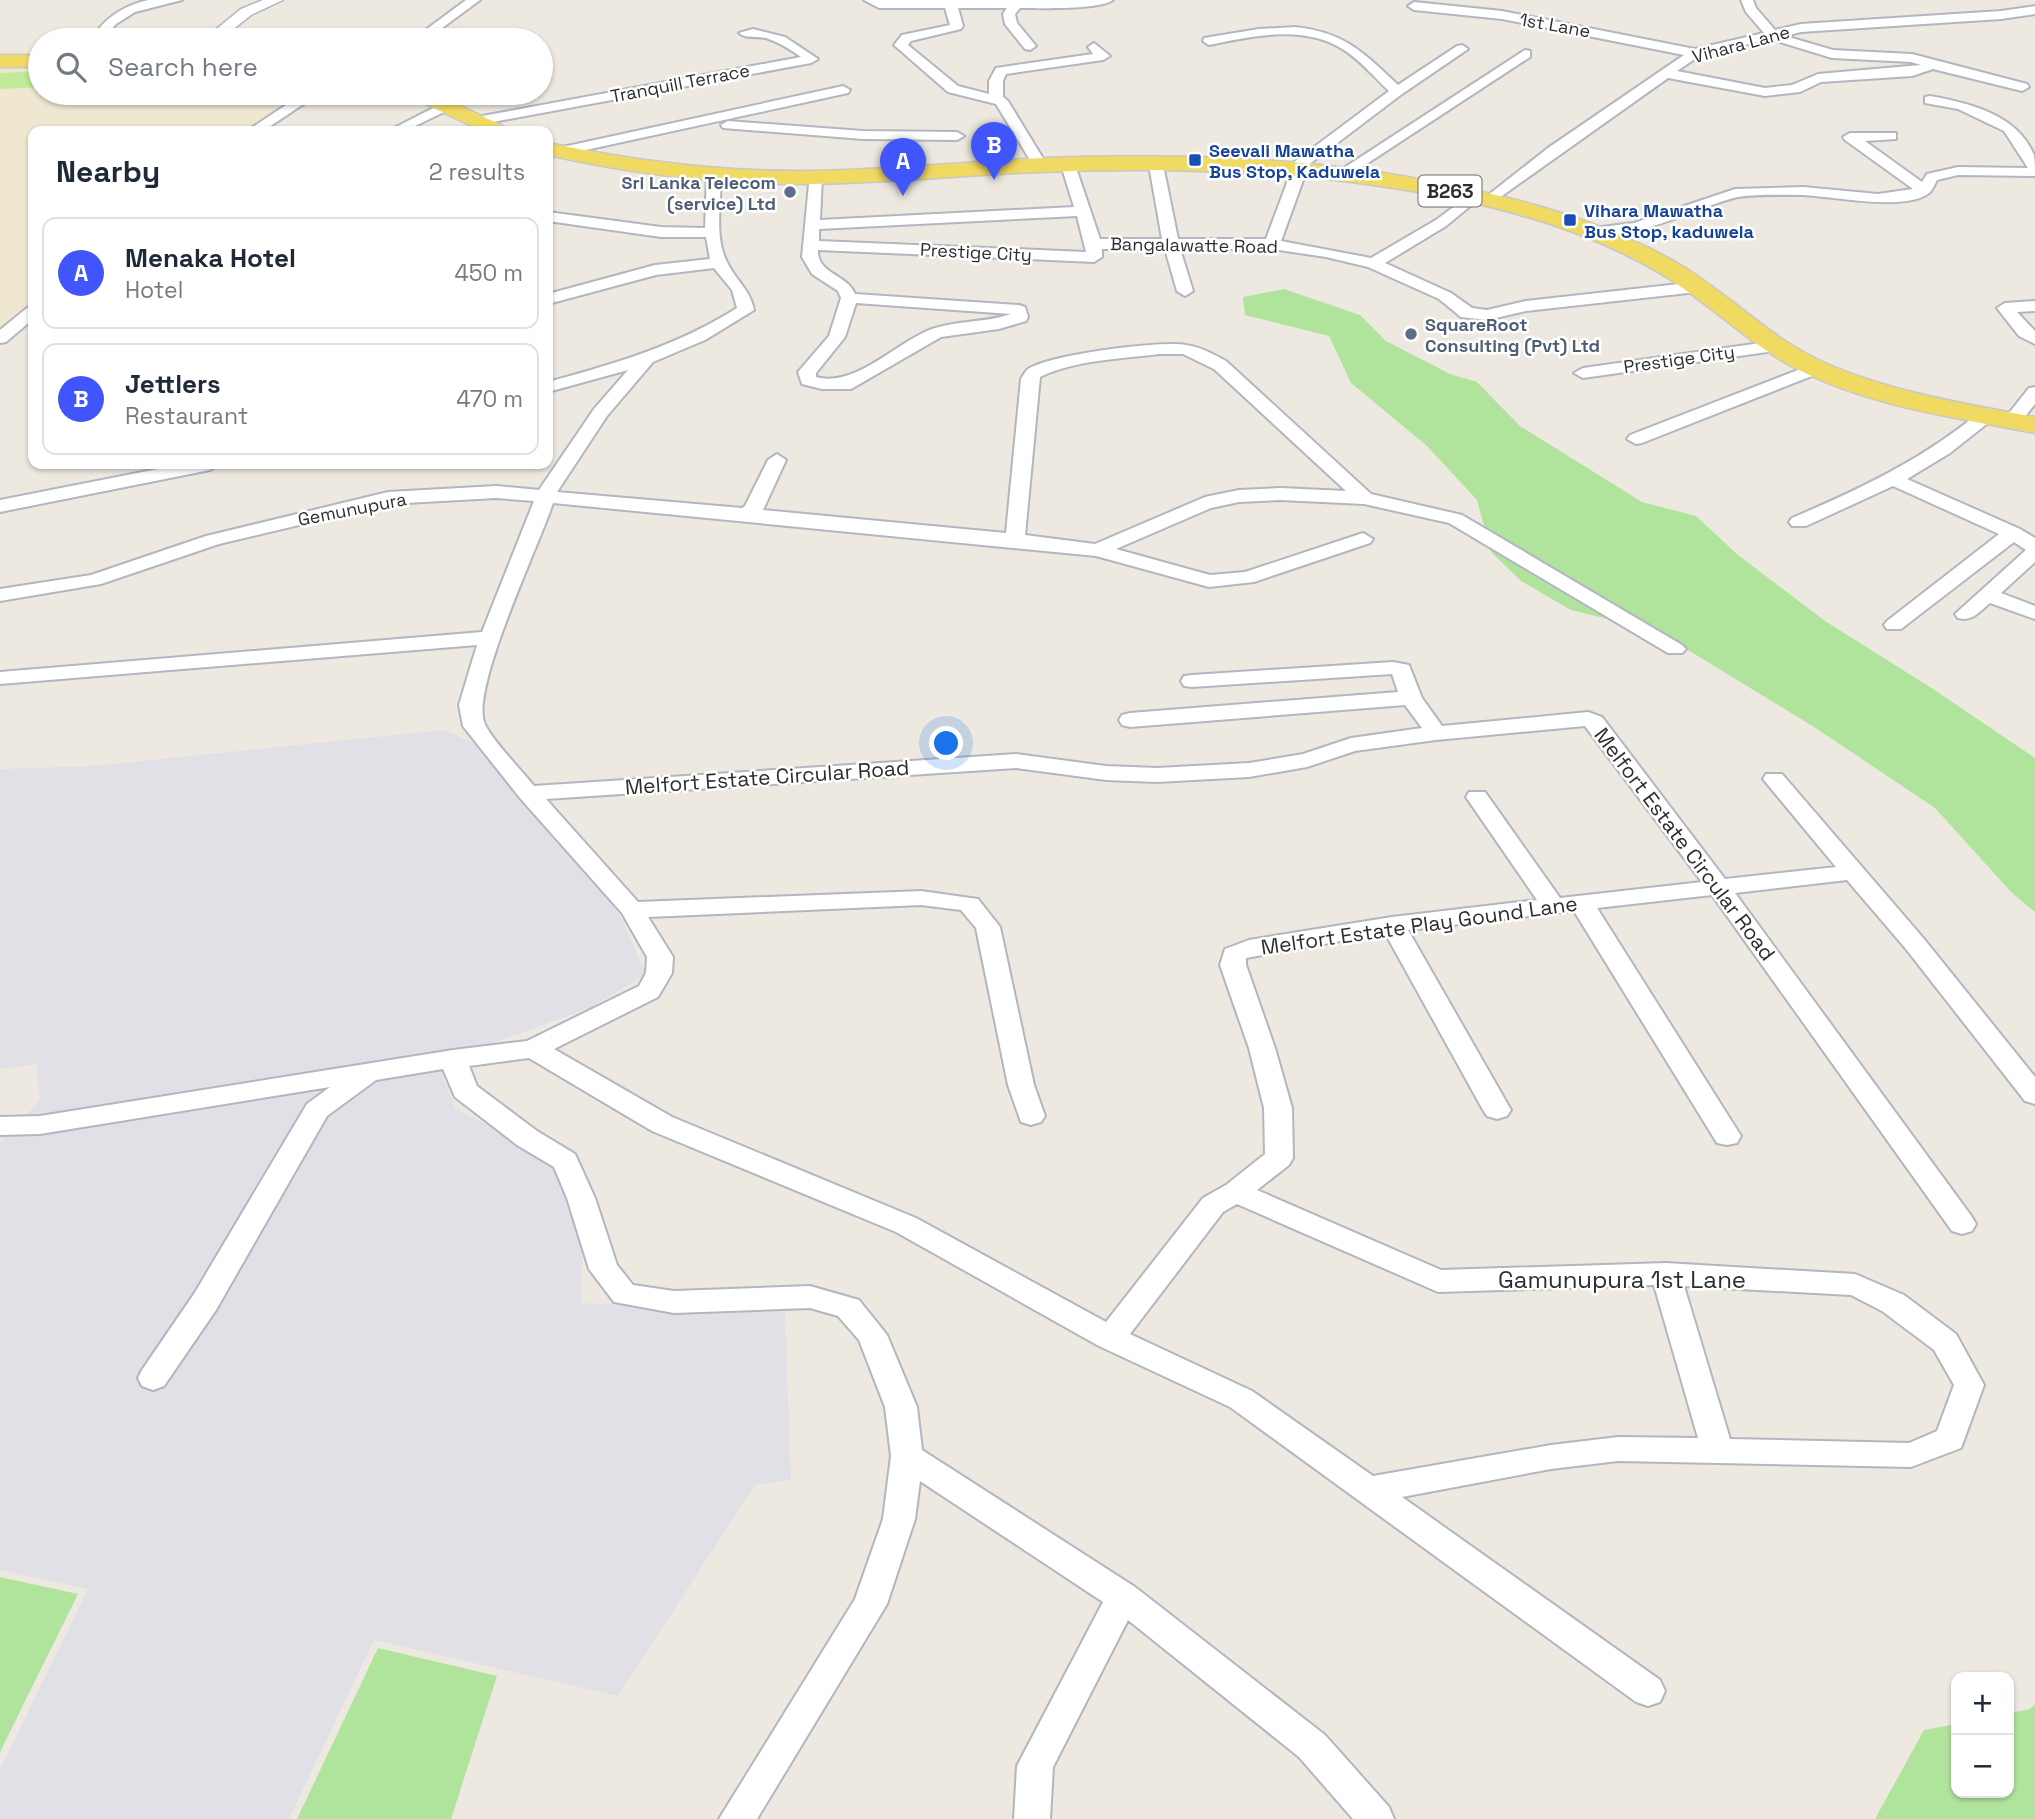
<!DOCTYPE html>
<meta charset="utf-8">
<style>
body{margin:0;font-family:"Space Grotesk",sans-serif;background:#f2f2f3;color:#1f2937}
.controls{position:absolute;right:21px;bottom:21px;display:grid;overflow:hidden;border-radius:14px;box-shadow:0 2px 5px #0004}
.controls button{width:63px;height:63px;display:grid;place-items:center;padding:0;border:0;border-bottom:2px solid #e0e1e3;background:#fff;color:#1f2937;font:35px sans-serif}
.you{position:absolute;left:947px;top:744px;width:24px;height:24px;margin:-18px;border:5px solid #fff;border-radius:50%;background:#1a73e8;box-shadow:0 0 0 10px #1a73e833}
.badge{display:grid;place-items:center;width:46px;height:46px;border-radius:50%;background:#4156fa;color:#fff;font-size:23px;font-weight:700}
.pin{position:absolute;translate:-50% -58px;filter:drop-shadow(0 2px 4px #0008)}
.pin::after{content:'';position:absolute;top:37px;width:24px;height:21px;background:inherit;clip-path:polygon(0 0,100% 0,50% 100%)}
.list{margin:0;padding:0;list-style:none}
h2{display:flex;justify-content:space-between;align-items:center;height:91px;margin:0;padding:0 28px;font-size:30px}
h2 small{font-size:23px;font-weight:400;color:#747a83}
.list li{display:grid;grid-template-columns:46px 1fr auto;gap:21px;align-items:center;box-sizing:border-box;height:112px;margin:0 14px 14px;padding:0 14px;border:2px solid #e0e1e3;border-radius:14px}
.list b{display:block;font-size:26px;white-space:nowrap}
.list p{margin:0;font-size:23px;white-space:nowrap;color:#747a83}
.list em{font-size:23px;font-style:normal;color:#747a83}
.icon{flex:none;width:38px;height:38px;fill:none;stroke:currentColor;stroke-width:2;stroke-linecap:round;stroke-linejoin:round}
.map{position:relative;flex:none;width:2035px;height:1819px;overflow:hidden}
.search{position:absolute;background:#fff;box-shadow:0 2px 5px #0004;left:28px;top:28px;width:525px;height:77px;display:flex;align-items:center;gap:18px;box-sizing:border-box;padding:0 24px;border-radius:38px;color:#747a83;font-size:26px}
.panel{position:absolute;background:#fff;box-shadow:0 2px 5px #0004;left:28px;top:126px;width:525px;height:343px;border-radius:14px}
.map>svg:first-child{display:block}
.industrial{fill:#e2e0e7}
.education{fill:#efe7d0}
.green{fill:#b0e49d}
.pitch{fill:#c2eb99}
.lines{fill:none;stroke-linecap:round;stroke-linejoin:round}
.minor-casing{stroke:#b3b5c0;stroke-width:4}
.tertiary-casing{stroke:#b3b5c0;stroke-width:3}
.primary-casing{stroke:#c8c8c8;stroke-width:3}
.minor{fill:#fff;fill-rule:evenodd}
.tertiary{fill:#fff;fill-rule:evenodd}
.primary{fill:#f1da62;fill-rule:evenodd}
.transit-dot{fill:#1a4fb4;stroke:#fff;stroke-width:2.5}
.service-dot{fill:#5c6f8a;stroke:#fff;stroke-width:2.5}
.labels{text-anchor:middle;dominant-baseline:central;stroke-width:5;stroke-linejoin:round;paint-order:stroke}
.far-street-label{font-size:18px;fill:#2d2d2d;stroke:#fff}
.far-transit-label{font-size:18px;font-weight:bold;fill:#164399;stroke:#fff;text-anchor:start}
.far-service-label{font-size:18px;font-weight:bold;fill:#4e5e75;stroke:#fff;text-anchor:end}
.shield{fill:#fff;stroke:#6c6c6c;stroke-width:2}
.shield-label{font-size:19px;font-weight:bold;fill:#2d2d2d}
.street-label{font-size:21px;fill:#2d2d2d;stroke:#fff}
.near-street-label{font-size:24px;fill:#2d2d2d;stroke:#fff}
</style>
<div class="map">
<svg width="2035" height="1819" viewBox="0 0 2035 1819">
<rect width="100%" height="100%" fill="#eee9e0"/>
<!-- industrial -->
<path class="industrial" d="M444 730 502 755 620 915 646 974 590 1008 444 1061 443 1078 456 1109 555 1158 583 1220 581 1303 785 1311 791 1480 755 1485 618 1696 374 1640 289 1819H0V1769L88 1589 0 1570V1143L40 1100 36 1064 0 1069V769L93 766Z"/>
<!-- education -->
<path class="education" d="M0 65H40V93H295L246 131H33V305L0 333Z"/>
<!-- green -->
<g class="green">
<path d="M1284 289 1360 315 1386 341 1450 374 1477 382 1520 426 1642 502 1696 516 1738 555 1825 621 1933 689 2035 758V912L2011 892 1935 808 1814 727 1657 631 1571 610 1521 581 1491 552 1477 500 1427 446 1351 383 1329 336 1245 315 1243 297Z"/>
<path d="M0 1577 78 1594 0 1752Z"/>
<path d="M378 1648 497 1676 451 1819H297Z"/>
<path d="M2035 1704V1819H1875L1924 1730 1956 1724V1793H2009V1713L2030 1709Z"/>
</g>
<!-- pitch -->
<path class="pitch" d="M40 71V87L0 89V73Z"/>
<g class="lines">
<!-- minor casing -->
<g class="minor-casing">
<g id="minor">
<path d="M148 0H182L135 12 116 24 103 40H91C104 18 123 6 148 0Z"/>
<path d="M466 0H480L426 40H412Z"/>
<path d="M864 0H1113C1100 10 1039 8 1020 8L1015 14 1017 23 1036 46 1030 50 1025 49 1005 24 1003 14 1007 8H958L963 26 961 29 911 41 908 45 958 86 989 94V81L996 68 1093 54 1088 47 1094 43 1110 56 1103 60 1006 74 1003 81V97L1008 101 1047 165 1040 169 1033 165 996 104 948 92 894 45 902 35 950 25 945 8H879Z"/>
<path d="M1741 0H1753L1756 8 1775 30 1801 24 2001 11 2035 6V14L2001 19 1801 32 1785 36 1833 50 1912 54 2027 84 2029 87 2022 91 1933 69 1912 76 1821 82 1800 92 1765 96 1668 78 1492 203 1485 199 1487 196 1548 148 1684 55 1502 19 1414 10 1408 6 1414 2 1502 11 1695 49 1764 33 1746 12ZM1770 39 1832 58 1911 62 1921 65 1818 74 1792 85 1765 88 1677 71 1699 56Z"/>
<path d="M1295 27C1344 32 1363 52 1398 85L1457 46 1462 45 1468 49 1402 94 1303 169 1306 172 1281 241 1371 258 1436 220 1475 191 1480 192 1482 195 1480 198 1446 226 1385 263 1451 293 1472 308 1487 310 1526 301 1697 282 1705 287 1697 292 1526 311 1487 320 1461 317 1439 299 1368 267 1326 257 1272 249H1180L1193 291 1185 296 1177 291 1165 249H1102V257L1094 262 818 250C817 274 847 274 855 294L1019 305 1025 307 1028 317 1026 321 999 329 941 337 851 389H822L802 384 798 372 829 336 841 298 838 291 812 274 802 257 810 174 815 173 822 177 820 220 1074 207 1061 165 1068 161 1075 165 1100 239H1162L1149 165 1156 161 1163 165 1178 239H1266L1290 175 1284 171 1286 168 1389 91C1374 77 1361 61 1344 50 1304 24 1252 36 1209 45L1203 41 1204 38 1259 29ZM1077 216 1086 252 819 241V229ZM856 303 1011 314C986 323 957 320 932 329 896 342 856 388 816 377V373L845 337Z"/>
<path d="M753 29 785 37 818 59 811 63 477 125 470 121 477 117 801 57C790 49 778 42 766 38 756 36 746 39 739 33Z"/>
<path d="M1525 50 1530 51V57L1345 178 1340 179 1333 175Z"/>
<path d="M843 86 850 90 848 93 558 156 551 152 558 148Z"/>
<path d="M304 93H320L263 131H247Z"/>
<path d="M1930 96C1969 103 2017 114 2034 155 2035 161 2035 170 2035 176L1958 175 1937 180C1935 184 1932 191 1929 193 1905 212 1832 196 1802 195 1782 195 1758 194 1738 197 1710 202 1605 253 1585 233L1593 228 1634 223 1735 189 1803 187 1878 194 1913 189 1845 140 1843 137 1850 133H1896V139L1865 141 1922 182 1927 174 1958 167 2028 168 2004 131 1958 109 1925 103V97Z"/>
<path d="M447 101 454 105 452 108 405 131H388Z"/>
<path d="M728 121 863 131 957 132 964 136 957 140 863 139 723 128 721 125Z"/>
<path d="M714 170 721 174C721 202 714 237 727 262 736 281 750 289 754 310L705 340 653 362 607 416 557 492 742 508 745 506 768 460 777 454 786 460 763 510 1006 533 1021 379C1022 377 1026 371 1027 370 1045 355 1163 340 1186 345 1201 347 1213 354 1226 361L1371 494 1462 515 1682 645 1686 649 1682 653H1668L1449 523 1364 504 1280 500 1239 502 1211 508 1116 549 1210 575 1245 572 1363 533 1373 539 1370 543 1254 582 1209 587 1096 556 553 503C538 548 472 685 484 722 489 737 523 772 534 786L1016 754 1106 766 1157 768 1249 763 1303 754 1351 738 1422 728 1405 705 1130 727 1122 725 1119 720 1122 715 1130 713 1398 692 1392 674 1192 687 1184 686 1181 681 1184 676 1192 675 1393 662 1409 665 1422 698 1442 726 1588 712 1602 717 1725 879 1836 867 1763 779 1766 774H1782L1924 939 2035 1077V1104L2025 1101 1906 949 1847 880 1735 893 1972 1217 1976 1224 1972 1231 1962 1234 1952 1231 1712 895 1597 908 1741 1136 1737 1143 1727 1145 1717 1143 1574 911 1408 930 1511 1110 1507 1116 1497 1119 1487 1116 1483 1110 1385 933 1246 958V965L1275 1048 1292 1108 1293 1158 1289 1165 1257 1190 1441 1270 1666 1263 1855 1274 1904 1295 1956 1334 1984 1385 1961 1448 1911 1467 1618 1461 1551 1469 1402 1497 1660 1680 1665 1691 1660 1702 1648 1706 1636 1702 1230 1407 1099 1346 896 1232 652 1131 529 1058 469 1066 477 1086 537 1131 575 1154 595 1198 617 1265 633 1285 674 1291 810 1286 859 1300 887 1335 917 1407 922 1450 1135 1587 1325 1735 1389 1807 1394 1819H1353L1299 1757 1128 1620 1053 1767 1050 1819H1014L1017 1766 1103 1602 920 1481 915 1519 887 1604 757 1819H719L855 1599 883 1519 891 1456 885 1407 859 1340 838 1316 810 1308 674 1313 614 1302 589 1269 567 1198 554 1167 517 1145 455 1097 443 1069 376 1080 327 1116 216 1310 164 1386 153 1390 142 1386 138 1378 142 1370 194 1294 307 1104 330 1087 40 1134 0 1135V1117L40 1116 453 1050 527 1041 639 986 646 973 647 957 622 913 520 798 463 726 459 705 477 645 0 684V672L482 632 534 501 496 498 388 504 219 544 101 584 0 601V589L91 575 206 536 388 492 496 486 539 490 594 409 628 370 548 392V382C614 364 679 345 737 308L732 290 714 268 656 275 548 304V294L655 265 710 259 706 237H661L548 221V212L661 227 705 228 707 174ZM1159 354H1183L1214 369 1346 491 1280 488 1239 490 1205 497 1095 544 1025 535 1040 377C1075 360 1120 359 1159 354ZM1585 726 1702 882 1560 898 1485 792H1469L1466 797 1537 900 1392 917 1249 940 1225 949 1220 965 1249 1048 1264 1108 1265 1154 1226 1185 1203 1198 1106 1322 916 1218 672 1117 554 1049 658 997 672 973 673 957 648 917 921 905 961 910 976 928 1008 1085 1021 1122 1031 1125 1041 1122 1045 1116 1034 1085 1000 927 978 899 921 891 638 902 546 799 1016 768 1106 780 1157 782 1249 777 1307 767 1355 751 1436 740ZM1237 1204 1438 1292 1654 1285 1698 1438 1618 1437 1551 1445 1373 1476 1252 1391 1130 1334 1223 1212ZM1684 1286 1851 1295 1882 1311 1934 1350 1954 1385 1937 1431 1909 1443 1730 1439Z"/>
<path d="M2035 301V311L2017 312 2035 331V344L2019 336 1997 308 2005 303Z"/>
<path d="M33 306V319L6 342 0 343V330L27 308Z"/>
<path d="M1775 341 1783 346 1781 350 1583 378 1574 373 1583 368Z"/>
<path d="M1816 363 1822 364 1825 368 1822 372 1642 443 1636 444 1627 439 1630 435Z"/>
<path d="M2035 387V404L2018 425H2006L2003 421 2006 417 2029 388Z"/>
<path d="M1987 410 1996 415 1993 419 1950 453 1907 479 2020 529 2035 538V562L2001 593 2035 606V619L1990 603C1979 612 1972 622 1958 618L1955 614 2026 550 2014 542 1901 629H1887L1884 625 1887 621 1999 534 1893 486 1806 526H1792L1789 522 1792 518C1860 489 1924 459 1981 411Z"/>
<path d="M183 464H219L210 470 0 512V500Z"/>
</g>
</g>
<!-- tertiary casing -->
<g class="tertiary-casing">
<path id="tertiary" d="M263 0H283L251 15 220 40H203L241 9Z"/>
</g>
<!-- primary casing -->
<g class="primary-casing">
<g id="primary">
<rect x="0" y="55" width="40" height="12"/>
<path d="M408 93H434L505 127 509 131H482L411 97Z"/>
<path d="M548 143C634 161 722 172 810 171 887 170 964 162 1042 158 1165 154 1292 156 1413 178 1504 194 1597 217 1677 263 1729 293 1770 339 1825 363 1891 392 1965 404 2035 417V433C1958 418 1874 407 1803 372 1751 347 1711 304 1663 275 1585 228 1494 204 1406 190 1286 170 1163 167 1042 172 965 175 887 183 810 184 721 185 634 174 548 155Z"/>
</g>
</g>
<!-- minor -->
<use href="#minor" class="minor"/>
<!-- tertiary -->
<use href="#tertiary" class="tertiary"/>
<!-- primary -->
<use href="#primary" class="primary"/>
</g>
<!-- markers -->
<g class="transit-dot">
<rect x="1188" y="153" width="14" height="14" rx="3.5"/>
<rect x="1563" y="213" width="14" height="14" rx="3.5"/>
</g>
<g class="service-dot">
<circle cx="790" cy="192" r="7"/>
<circle cx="1411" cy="334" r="7"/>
</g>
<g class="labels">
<!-- far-street labels -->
<g class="far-street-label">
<text transform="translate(1555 25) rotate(10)">1st Lane</text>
<text transform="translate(1741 44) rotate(-15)">Vihara Lane</text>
<text transform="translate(680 83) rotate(-11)">Tranquill Terrace</text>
<text transform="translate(1194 245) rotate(1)">Bangalawatte Road</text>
<text transform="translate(976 252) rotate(3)">Prestige City</text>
<text transform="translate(1679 359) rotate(-8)">Prestige City</text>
<text transform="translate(352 509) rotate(-11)">Gemunupura</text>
</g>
<!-- far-transit labels -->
<g class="far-transit-label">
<text x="1209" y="150">Seevali Mawatha<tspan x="1209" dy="21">Bus Stop, Kaduwela</tspan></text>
<text x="1584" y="210">Vihara Mawatha<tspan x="1584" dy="21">Bus Stop, kaduwela</tspan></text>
</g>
<!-- far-service labels -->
<g class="far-service-label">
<text x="776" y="182">Sri Lanka Telecom<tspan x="776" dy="21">(service) Ltd</tspan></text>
<text x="1425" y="324" text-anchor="start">SquareRoot<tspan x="1425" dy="21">Consulting (Pvt) Ltd</tspan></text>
</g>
<!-- shield labels -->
<rect class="shield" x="1418.5" y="175.5" width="63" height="31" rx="5"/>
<g class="shield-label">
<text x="1450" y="191">B263</text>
</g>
<!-- street labels -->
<g class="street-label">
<text transform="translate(767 777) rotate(-4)">Melfort Estate Circular Road</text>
<text transform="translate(1685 844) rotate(53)">Melfort Estate Circular Road</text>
<text transform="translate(1419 925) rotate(-8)">Melfort Estate Play Gound Lane</text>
</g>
<!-- near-street labels -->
<g class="near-street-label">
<text x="1622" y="1279">Gamunupura 1st Lane</text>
</g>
</g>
</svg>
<div class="controls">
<button>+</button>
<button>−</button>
</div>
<div class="you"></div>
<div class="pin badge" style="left:903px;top:196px">A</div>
<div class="pin badge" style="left:994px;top:180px">B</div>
<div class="search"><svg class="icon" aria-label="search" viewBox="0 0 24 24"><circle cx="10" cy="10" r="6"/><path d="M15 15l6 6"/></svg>Search here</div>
<section class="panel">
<h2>Nearby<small>2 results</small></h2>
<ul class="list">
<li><span class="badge">A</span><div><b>Menaka Hotel</b><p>Hotel</p></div><em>450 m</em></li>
<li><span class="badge">B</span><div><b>Jettlers</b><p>Restaurant</p></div><em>470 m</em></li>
</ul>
</section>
</div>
